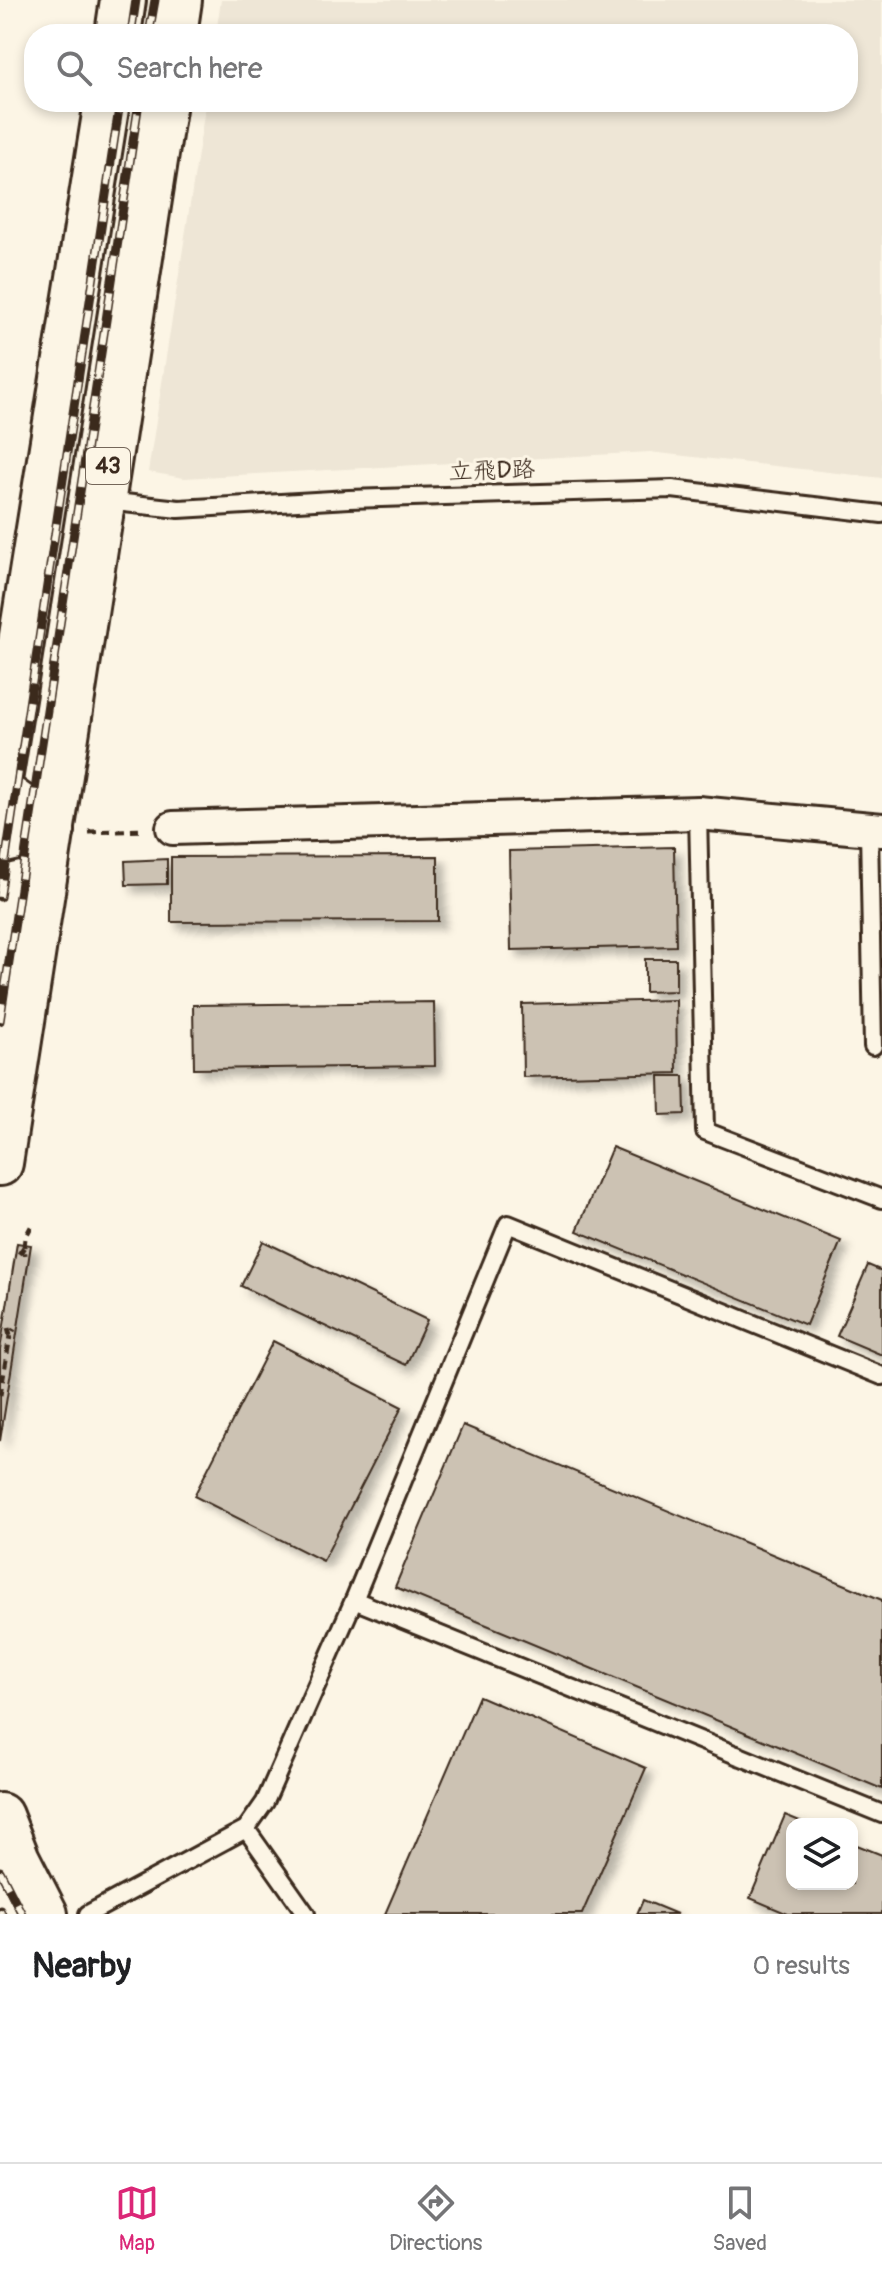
<!DOCTYPE html>
<meta charset="utf-8">
<style>
body{margin:0;font-family:Pangolin,"Klee One",sans-serif;background:#f2f2f2;color:#202124}
.controls{position:absolute;right:24px;bottom:24px;display:grid;overflow:hidden;border-radius:16px;box-shadow:0 4px 12px #0003}
.controls button{width:72px;height:72px;display:grid;place-items:center;padding:0;border:0;border-bottom:2px solid #e0e0e0;background:#fff;color:#202124;font:40px sans-serif}
.list{margin:0;padding:0;list-style:none}
h2{display:flex;justify-content:space-between;align-items:center;height:104px;margin:0;padding:0 32px;font-size:34px}
h2 small{font-size:26px;font-weight:400;color:#757577}
.icon{flex:none;width:44px;height:44px;fill:none;stroke:currentColor;stroke-width:2;stroke-linecap:round;stroke-linejoin:round}
.map{position:relative;flex:none;width:882px;height:1914px;overflow:hidden}
.search{position:absolute;background:#fff;box-shadow:0 4px 12px #0003;left:24px;right:24px;top:24px;height:88px;display:flex;align-items:center;gap:20px;box-sizing:border-box;padding:0 28px;border-radius:32px;color:#757577;font-size:30px}
.sheet{height:248px;background:#fff}
nav{display:flex;justify-content:space-around;align-items:center;box-sizing:border-box;height:112px;border-top:2px solid #e0e0e0;background:#fff;font-size:22px;color:#757577}
nav a{display:grid;justify-items:center;gap:4px}
nav .on{color:#db2777}
.map>svg:first-child{display:block}
.built{fill:#eee6d6}
.building{fill:#ccc2b3;stroke:#3b2a1e;stroke-width:2;filter:url(#shadow)}
.lines{fill:none;stroke-linecap:round;stroke-linejoin:round}
.lane-casing{stroke:#3b2a1e;stroke-width:22}
.street-casing{stroke:#3b2a1e;stroke-width:38}
.primary-casing{stroke:#3b2a1e;stroke-width:50}
.path{stroke:#3b2a1e;stroke-width:5;stroke-dasharray:8 6;stroke-linecap:butt}
.lane{stroke:#fcf5e5;stroke-width:16}
.street{stroke:#fcf5e5;stroke-width:32}
.primary{stroke:#fcf5e5;stroke-width:44}
.rail-casing{stroke:#3b2a1e;stroke-width:9}
.rail{stroke:#fcf5e5;stroke-width:6;stroke-dasharray:18;stroke-linecap:butt}
.labels{text-anchor:middle;dominant-baseline:central;stroke-width:6;stroke-linejoin:round;paint-order:stroke}
.shield{fill:#fcf5e5;stroke:#75675a;stroke-width:2}
.shield-label{font-size:22px;font-weight:bold;fill:#3b2a1e}
.street-label{font-size:24px;fill:#3b2a1e;stroke:#fcf5e5}
</style>
<div class="map">
<svg width="882" height="1914" viewBox="0 0 882 1914">
<defs>
<filter id="shadow"><feDropShadow dx="7" dy="7" stdDeviation="4" flood-color="#0004"/></filter>
</defs>
<rect width="100%" height="100%" fill="#fcf5e5"/>
<filter id="ink" filterUnits="userSpaceOnUse"><feTurbulence type="fractalNoise" baseFrequency=".0125" numOctaves="2"/><feDisplacementMap in="SourceGraphic" scale="16" xChannelSelector="R" yChannelSelector="G"/><feConvolveMatrix kernelMatrix="1 2 1 2 8 2 1 2 1" color-interpolation-filters="sRGB"/></filter>
<g filter="url(#ink)">
<!-- built -->
<path class="built" d="M221 0H882V478L650 452 184 478 148 472 206 102H848V34H216Z"/>
<!-- building -->
<g class="building">
<path d="M674 847 676 946 511 950 509 851Z"/>
<path d="M438 856V921L171 922V857Z"/>
<path d="M167 859V884L126 885 125 861Z"/>
<path d="M645 959H676V991L645 992Z"/>
<path d="M676 1000 677 1073 523 1077 522 1004Z"/>
<path d="M434 1002 435 1066 194 1069 193 1005Z"/>
<path d="M659 1076H684L685 1114 660 1115Z"/>
<path d="M612 1147 841 1241 806 1325 577 1231Z"/>
<path d="M263 1241 427 1320 406 1365 241 1286Z"/>
<path d="M17 1243 31 1245 0 1441V1350Z"/>
<path d="M868 1265 882 1271V1355L837 1336Z"/>
<path d="M273 1341 402 1407 323 1561 194 1496Z"/>
<path d="M463 1425 882 1600V1789L395 1587Z"/>
<path d="M479 1696 646 1768 582 1914H385Z"/>
<path d="M785 1815 807 1824H792V1884H852V1843L882 1855V1914H788L750 1898Z"/>
<path d="M643 1900 677 1914H637Z"/>
</g>
<g class="lines">
<!-- lane casing -->
<g class="lane-casing">
<g id="lane">
<path d="M106 501 179 509 349 499 672 489 882 514"/>
<path d="M698 813 705 1131 882 1199"/>
<path d="M869 829 873 1046"/>
<path d="M354 1600 882 1814"/>
<path d="M246 1829 306 1914"/>
<path d="M88 1914 246 1829 265 1802 354 1600 508 1224 882 1376"/>
</g>
</g>
<!-- street casing -->
<g class="street-casing">
<path id="street" d="M173 828 698 813 882 830"/>
</g>
<!-- primary casing -->
<g class="primary-casing">
<g id="primary">
<path d="M118 34 123 0"/>
<path d="M174 34 179 0"/>
<path d="M0 774 107 102"/>
<path d="M0 792 52 829"/>
<path d="M0 841 52 829"/>
<path d="M0 1163 164 102"/>
<path d="M0 1816 17 1859 45 1914"/>
</g>
</g>
<!-- path -->
<g class="path">
<path d="M89 832 143 830"/>
<path d="M24 1247 25 1238 33 1223"/>
<path d="M19 1254 24 1247 25 1255"/>
<path d="M8 1328 10 1336 14 1329"/>
<path d="M0 1395 10 1336"/>
</g>
<!-- lane -->
<use href="#lane" class="lane"/>
<!-- street -->
<use href="#street" class="street"/>
<!-- primary -->
<use href="#primary" class="primary"/>
<!-- rail casing -->
<g class="rail-casing">
<g id="rail">
<path d="M131 34 136 0"/>
<path d="M149 34 155 0"/>
<path d="M0 897 120 102"/>
<path d="M0 1021 139 102"/>
<path d="M0 1871 22 1914"/>
<path d="M0 1910 2 1914"/>
</g>
</g>
<!-- rail -->
<use href="#rail" class="rail"/>
</g>
</g>
<g class="labels">
<!-- shield labels -->
<rect class="shield" x="86" y="448" width="44" height="36" rx="6"/>
<g class="shield-label">
<text x="108" y="466">43</text>
</g>
<!-- street labels -->
<g class="street-label">
<text transform="translate(492 470) rotate(-2)">立飛D路</text>
</g>
</g>
</svg>
<div class="controls">
<button><svg class="icon" aria-label="layers" viewBox="0 0 24 24"><path d="M12 4l9 5-9 5-9-5zM3 14l9 5 9-5"/></svg></button>
</div>
<div class="search"><svg class="icon" aria-label="search" viewBox="0 0 24 24"><circle cx="10" cy="10" r="6"/><path d="M15 15l6 6"/></svg>Search here</div>
</div>
<section class="sheet">
<h2>Nearby<small>0 results</small></h2>
<ul class="list">
</ul>
</section>
<nav>
<a class="on"><svg class="icon" aria-label="map" viewBox="0 0 24 24"><path d="M3 6l6-2 6 2 6-2v14l-6 2-6-2-6 2zM9 4v14M15 6v14"/></svg>Map</a>
<a><svg class="icon" aria-label="directions" viewBox="0 0 24 24"><path d="M12 3l9 9-9 9-9-9zM9 14v-3h6M13 9l2 2-2 2"/></svg>Directions</a>
<a><svg class="icon" aria-label="saved" viewBox="0 0 24 24"><path d="M7 4h10v16l-5-4-5 4z"/></svg>Saved</a>
</nav>
